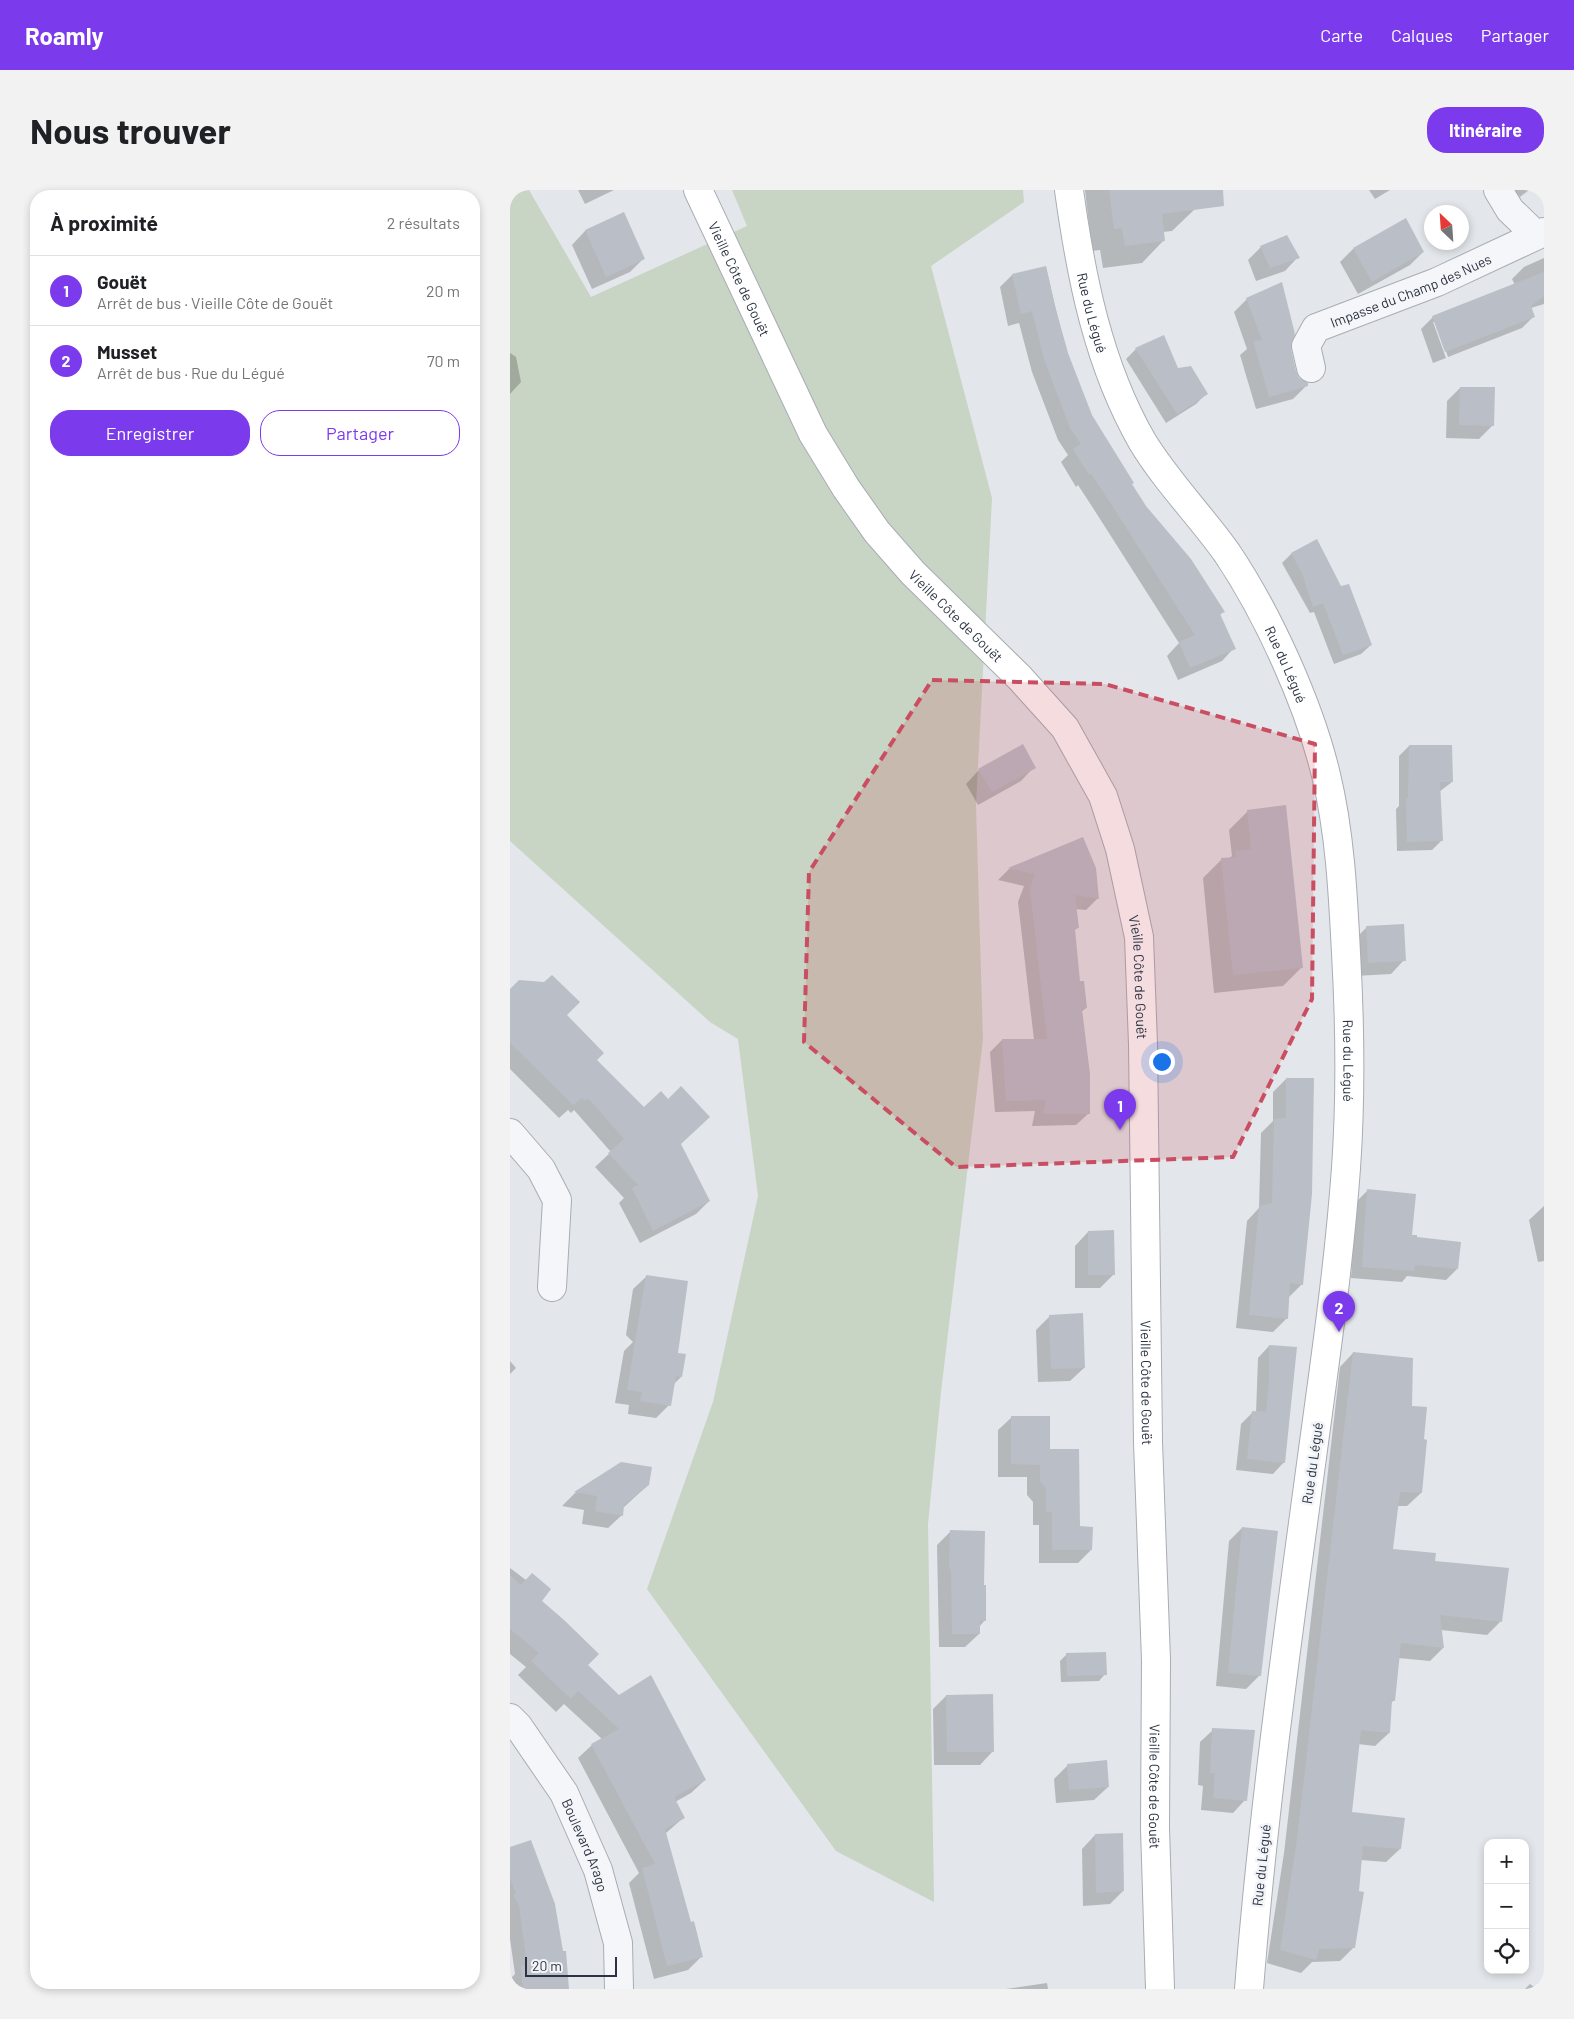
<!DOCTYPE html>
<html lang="fr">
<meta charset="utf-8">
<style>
body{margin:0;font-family:Barlow,sans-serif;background:#f2f2f2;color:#202124}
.controls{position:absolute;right:15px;bottom:15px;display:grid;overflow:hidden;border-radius:10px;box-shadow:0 2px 8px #0003}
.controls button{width:45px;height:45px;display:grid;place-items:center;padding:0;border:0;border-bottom:1px solid #e0e0e0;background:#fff;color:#202124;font:25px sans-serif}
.compass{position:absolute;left:914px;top:15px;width:45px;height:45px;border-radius:50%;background:#fff;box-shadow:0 2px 8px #0003;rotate:335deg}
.scale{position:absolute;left:15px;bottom:12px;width:92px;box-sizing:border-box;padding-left:5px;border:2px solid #2b3342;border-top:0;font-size:14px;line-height:18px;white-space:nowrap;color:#2b3342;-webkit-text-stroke:4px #f2f4f8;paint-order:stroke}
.you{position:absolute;left:651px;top:871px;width:18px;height:18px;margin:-12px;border:4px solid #fff;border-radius:50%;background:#1a73e8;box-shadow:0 0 0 8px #1a73e833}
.badge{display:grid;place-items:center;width:32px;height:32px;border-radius:50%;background:#7c3aed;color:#fff;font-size:16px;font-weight:700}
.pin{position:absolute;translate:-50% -41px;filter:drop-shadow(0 1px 2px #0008)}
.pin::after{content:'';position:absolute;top:26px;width:18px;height:15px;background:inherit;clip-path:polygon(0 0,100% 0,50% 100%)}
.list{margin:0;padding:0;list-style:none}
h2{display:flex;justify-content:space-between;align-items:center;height:65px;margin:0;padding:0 20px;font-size:21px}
h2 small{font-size:16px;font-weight:400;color:#757577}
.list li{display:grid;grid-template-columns:32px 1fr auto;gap:15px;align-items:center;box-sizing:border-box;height:70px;padding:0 20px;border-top:1px solid #e0e0e0}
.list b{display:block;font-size:19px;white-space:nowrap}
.list p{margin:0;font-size:16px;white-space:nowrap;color:#757577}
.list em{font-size:16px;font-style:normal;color:#757577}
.actions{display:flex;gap:10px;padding:15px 20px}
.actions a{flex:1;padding:11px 0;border:1px solid #7c3aed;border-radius:20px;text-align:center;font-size:18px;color:#7c3aed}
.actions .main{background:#7c3aed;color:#fff}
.icon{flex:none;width:28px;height:28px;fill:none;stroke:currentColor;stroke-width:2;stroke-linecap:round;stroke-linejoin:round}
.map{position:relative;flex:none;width:1034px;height:1799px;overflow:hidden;border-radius:20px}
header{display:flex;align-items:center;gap:30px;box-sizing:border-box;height:70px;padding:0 25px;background:#7c3aed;color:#fff}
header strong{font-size:24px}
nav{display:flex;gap:28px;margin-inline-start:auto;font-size:18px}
.intro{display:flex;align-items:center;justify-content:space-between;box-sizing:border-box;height:120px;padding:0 30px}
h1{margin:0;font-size:35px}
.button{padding:12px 22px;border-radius:20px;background:#7c3aed;color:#fff;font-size:18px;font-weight:700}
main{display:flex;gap:30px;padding:0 30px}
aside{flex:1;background:#fff;border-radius:20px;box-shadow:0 2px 8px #0003}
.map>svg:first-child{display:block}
.green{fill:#c8d4c4}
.shadow{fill:#0003}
.building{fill:#babfc7}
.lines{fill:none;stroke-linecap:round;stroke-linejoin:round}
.street-casing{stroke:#a8adb4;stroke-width:30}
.secondary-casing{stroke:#a8adb4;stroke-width:30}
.street{stroke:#f5f6f9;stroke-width:28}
.secondary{stroke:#fff;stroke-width:28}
.marked{fill:#c94e61;fill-opacity:0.2;stroke:#c94e61;stroke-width:4;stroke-dasharray:10 6;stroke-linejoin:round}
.labels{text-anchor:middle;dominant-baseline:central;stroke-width:5;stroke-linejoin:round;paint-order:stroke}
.street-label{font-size:14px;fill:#2b3342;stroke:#f2f4f8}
</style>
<header>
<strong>Roamly</strong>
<nav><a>Carte</a><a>Calques</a><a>Partager</a></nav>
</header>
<div class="intro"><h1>Nous trouver</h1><a class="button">Itinéraire</a></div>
<main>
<aside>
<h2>À proximité<small>2 résultats</small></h2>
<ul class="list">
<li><span class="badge">1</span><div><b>Gouët</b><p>Arrêt de bus · Vieille Côte de Gouët</p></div><em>20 m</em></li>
<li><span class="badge">2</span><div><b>Musset</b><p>Arrêt de bus · Rue du Légué</p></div><em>70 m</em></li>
</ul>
<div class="actions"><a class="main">Enregistrer</a><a>Partager</a></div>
</aside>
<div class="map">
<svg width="1034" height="1799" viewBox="0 0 1034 1799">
<rect width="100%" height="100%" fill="#e3e6ea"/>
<!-- green -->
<path class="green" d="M0 0H19L81 107 237 36 222 0H513L514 12 421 76 482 308 466 615 473 849 431 1202 418 1334 424 1712 326 1661 137 1399 203 1212 248 1006 228 849 200 832 0 651Z"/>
<!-- shadow -->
<g class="shadow">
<path d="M68 0H104L75 14Z"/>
<path d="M575 0H682L685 19 662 41 653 42 654 50 632 73 593 78 590 60 582 61Z"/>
<path d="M859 0H880L865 9Z"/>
<path d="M1004 0H1019L1010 7Z"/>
<path d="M113 24 134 68 120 82 82 99 62 55 75 41Z"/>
<path d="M751 57 788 67 775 81 746 91 738 70Z"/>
<path d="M843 59 913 62 900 75 848 104 830 72Z"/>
<path d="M1034 68V114L1021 118 1024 126 1012 138 938 167 926 132H923L936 168 923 173 911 139 923 127 1005 95 1002 89 1014 77Z"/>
<path d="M536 77 556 163 580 226 635 317 713 422 710 425 724 458 712 471 668 490 657 466 669 453 583 318 568 295 566 297 551 272 558 265 548 250 522 182 509 133 498 136 490 97 502 85Z"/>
<path d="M737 109 788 189 797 195 783 209 746 219 730 165 737 159 724 122Z"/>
<path d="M626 159 668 179 696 204 686 214 656 233 616 169Z"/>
<path d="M0 163 6 167 11 192 0 204Z"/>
<path d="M950 198 983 235 969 249 936 248 937 211Z"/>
<path d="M806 351 861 455 851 464 824 474 804 422 800 423 772 373 781 364Z"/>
<path d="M899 556 942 592 929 602 932 650 922 660 887 661 886 619 889 616V566Z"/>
<path d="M524 577 511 591 468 615 456 594 469 580Z"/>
<path d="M738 621 791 778 773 796 704 803 693 688 711 670 718 669 722 666 719 640Z"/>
<path d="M573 648 588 708 576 720 565 719 567 738 564 741 569 793 576 818 571 822 579 923 566 935 522 936 525 921 485 922 480 862 492 850H524L508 712 514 696 488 690 499 679Z"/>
<path d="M857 737 894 770 881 784 845 786 843 751Z"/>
<path d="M0 801 55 825 86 870 170 954 199 1011 186 1024 130 1053 109 1013 114 1008 85 977 101 962 64 920 61 923 58 920 49 928 0 879Z"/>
<path d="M776 889 792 1094 778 1108 777 1128 763 1142 726 1138 737 1031 749 1018 751 943 763 931V902Z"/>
<path d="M857 1001 901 1046 947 1079 936 1090 897 1086 892 1092 841 1088 846 1012Z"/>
<path d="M1034 1016V1071L1028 1072 1019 1030Z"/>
<path d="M578 1042 604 1084 590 1098H565V1056Z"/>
<path d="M137 1086 166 1164 171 1187 163 1195 159 1215 146 1228 118 1224 119 1215 105 1213 114 1161 123 1152 116 1145 123 1099Z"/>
<path d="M540 1126 574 1178 560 1191 528 1192 526 1140Z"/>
<path d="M759 1156 774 1272 763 1284 726 1280 731 1234 742 1223H746L748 1168Z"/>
<path d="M843 1163 901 1217 912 1250 911 1303 897 1316H887L882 1360 924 1372 990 1432 977 1445 931 1440 933 1458 920 1471 888 1468 884 1510 881 1513 879 1543 865 1556 848 1554 841 1623 890 1659 876 1672 851 1670 844 1757 830 1771 802 1772 791 1783 757 1773 774 1663 830 1177Z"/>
<path d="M0 1171 6 1178 0 1184Z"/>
<path d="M502 1227 539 1260 569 1338 581 1360 568 1373H529V1335H523V1312L517 1305V1287H488V1240Z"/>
<path d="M112 1273 138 1295 113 1318 112 1325 98 1338 72 1334 74 1320 52 1316 65 1303Z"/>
<path d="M732 1338 750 1485 736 1499 706 1496 719 1351Z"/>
<path d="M440 1342 473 1396 475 1430 469 1437V1444L455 1457H429L427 1355Z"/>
<path d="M0 1378 16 1390 30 1412 77 1475 195 1590 181 1603 165 1612 173 1628 155 1644 180 1734 192 1766 178 1780 144 1789 119 1693 129 1683 68 1568 82 1555 92 1549 54 1514 46 1522 8 1485 16 1477 0 1464Z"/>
<path d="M557 1464 595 1484 589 1491 551 1492 550 1471Z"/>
<path d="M436 1506 483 1561 470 1575H424L423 1519Z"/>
<path d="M703 1540 735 1610 723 1623 691 1620 693 1596 688 1595 690 1552Z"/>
<path d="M558 1575 598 1597 584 1610 546 1613 544 1589Z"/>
<path d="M585 1645 613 1701 600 1714 573 1716 572 1659Z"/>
<path d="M0 1665 58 1799H0V1789L5 1784 0 1749Z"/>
<path d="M537 1793 538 1799H495H496Z"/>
<path d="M1020 1794 1027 1799H1015Z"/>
</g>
<!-- building -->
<g class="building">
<path d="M599 0H713L714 16 652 24 655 51 615 56 612 38 604 39Z"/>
<path d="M114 22 135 69 96 87 75 40Z"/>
<path d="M896 28 914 62 862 92 843 58Z"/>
<path d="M777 45 790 68 760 78 750 56Z"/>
<path d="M536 76 545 116 558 163 582 225 624 293 622 294 636 316 681 369 715 422 710 424 726 459 680 478 669 452 685 445 596 306 581 284 579 285 563 259 571 254 560 238 534 169 522 121 511 124 502 84Z"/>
<path d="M1034 82V106L1021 116 1025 127 935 162 922 126Z"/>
<path d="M772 92 785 144 781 159 786 181 789 188 798 193V196L759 207 743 151 752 150 736 108Z"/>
<path d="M654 145 668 178 681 176 698 204 667 224 625 158Z"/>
<path d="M950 197H985L984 236 949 235Z"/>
<path d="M807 349 831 396 839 394 862 455 833 465 813 413 803 417 792 383 781 363Z"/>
<path d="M513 554 526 578 482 602 468 579Z"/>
<path d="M899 555H942L943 592H930L933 651 897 652 896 608H898Z"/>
<path d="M776 615 793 778 723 785 711 668 726 667 725 661 741 659 737 620Z"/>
<path d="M573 647 586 678 589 709 565 705 569 738 565 739 570 791H574L577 818 572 819 580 884V924H533L536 910 496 911 492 849H537L520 699 525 684 498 678Z"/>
<path d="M894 734 896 771 858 773 856 736Z"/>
<path d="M42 785 70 812 57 825 94 863 87 870 134 917 151 901 158 909 171 896 200 927 171 954 200 1011 143 1041 122 998 128 995 98 963 114 949 78 908 75 911 72 908 63 915 0 853V799L9 790 34 792Z"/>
<path d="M776 888H804L802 1004 793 1095 780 1093 778 1129 739 1125 749 1016 762 1013 764 929 776 928Z"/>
<path d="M857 999 906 1004 902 1045H907V1047L951 1052 948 1079 905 1075 904 1081 852 1077Z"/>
<path d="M604 1040 605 1085H578V1041Z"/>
<path d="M136 1085 178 1091 168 1163 176 1164 172 1187 166 1186 161 1216 130 1211 132 1202 117 1200Z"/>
<path d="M573 1123 575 1178 541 1179 539 1125Z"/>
<path d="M759 1155 787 1157 775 1273 737 1269 742 1221 756 1222 759 1192Z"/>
<path d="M843 1162 903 1168 902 1216 917 1217 914 1249 917 1250 912 1303 890 1302 883 1359 926 1363 925 1371 999 1378 992 1432 930 1425 934 1458 891 1453 885 1511 882 1510 880 1543 851 1540 842 1622 895 1628 891 1659 853 1656 849 1701 854 1702 845 1758 809 1759 806 1770 770 1760 787 1649Z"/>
<path d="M501 1226H540V1259H569L570 1336 583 1337 582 1360H542V1322H536V1298L530 1291V1275L501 1274Z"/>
<path d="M111 1272 142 1277 139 1295 114 1315 113 1326 85 1321 87 1306 64 1302Z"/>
<path d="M732 1337 768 1341 751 1486 718 1483Z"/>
<path d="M440 1340 475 1341 474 1395H476V1431H470V1444H442L441 1379H439Z"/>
<path d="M22 1383 41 1399 32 1411 54 1430 89 1464 78 1475 109 1505 141 1485 196 1590 164 1607 175 1628 155 1639 181 1732 184 1731 193 1767 157 1776 132 1678 145 1674 81 1554 109 1539 68 1501 61 1509 21 1471 29 1463 0 1439V1385L11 1395Z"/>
<path d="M596 1462 597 1485 557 1486 556 1463Z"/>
<path d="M483 1504 484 1562H437L436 1505Z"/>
<path d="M702 1538 745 1540 737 1611 703 1608 705 1583H700Z"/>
<path d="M597 1570 599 1597 559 1600 557 1574Z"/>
<path d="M613 1643 614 1701 586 1703 585 1644Z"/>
<path d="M21 1650 45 1714 53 1761H56L59 1799H13L11 1776 17 1775 9 1716 3 1705 6 1703 0 1688V1657Z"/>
</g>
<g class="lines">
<!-- street casing -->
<g class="street-casing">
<g id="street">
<path d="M988 0 1000 20 1026 45"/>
<path id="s1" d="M801 178 796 156 806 138 927 92 1034 42"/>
<path d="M0 943 31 979 47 1010 42 1097"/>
<path id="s2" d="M0 1528 8 1536 54 1603 88 1680 108 1753 109 1799"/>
</g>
</g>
<!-- secondary casing -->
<g class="secondary-casing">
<g id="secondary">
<path id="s3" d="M188 0 303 244 336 298 367 342 403 383 510 488 555 538 593 606 610 659 629 747 633 854 638 1252 646 1470 645 1638 650 1799"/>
<path id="s4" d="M559 0C571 87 588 174 632 251 656 291 690 325 717 363 758 424 799 514 816 585 830 643 833 704 836 763 840 834 841 907 836 978 829 1075 815 1171 802 1267 778 1444 753 1621 739 1799"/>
</g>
</g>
<!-- street -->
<use href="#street" class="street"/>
<!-- secondary -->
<use href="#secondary" class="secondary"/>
</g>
<!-- marked area -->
<path class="marked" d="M422 490 595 494 805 554 802 809 723 967 446 977 294 852 299 682Z"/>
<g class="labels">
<!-- street labels -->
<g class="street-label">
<text stroke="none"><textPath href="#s3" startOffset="98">Vieille Côte de Gouët</textPath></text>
<text stroke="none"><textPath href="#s1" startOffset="145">Impasse du Champ des Nues</textPath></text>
<text stroke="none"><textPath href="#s4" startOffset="125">Rue du Légué</textPath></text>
<text stroke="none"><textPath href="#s3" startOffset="502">Vieille Côte de Gouët</textPath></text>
<text stroke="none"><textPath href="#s4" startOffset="530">Rue du Légué</textPath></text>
<text stroke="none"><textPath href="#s3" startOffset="922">Vieille Côte de Gouët</textPath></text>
<text stroke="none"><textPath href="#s4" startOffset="935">Rue du Légué</textPath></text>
<text stroke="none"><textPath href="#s3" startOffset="1328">Vieille Côte de Gouët</textPath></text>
<text transform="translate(802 1273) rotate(-82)">Rue du Légué</text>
<text stroke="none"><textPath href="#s3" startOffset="1732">Vieille Côte de Gouët</textPath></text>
<text stroke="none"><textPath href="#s2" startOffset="149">Boulevard Arago</textPath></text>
<text transform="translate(751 1675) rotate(-84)">Rue du Légué</text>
</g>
</g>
</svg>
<div class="controls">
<button>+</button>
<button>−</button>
<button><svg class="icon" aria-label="locate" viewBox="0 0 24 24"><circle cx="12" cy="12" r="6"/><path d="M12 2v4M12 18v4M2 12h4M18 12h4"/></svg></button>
</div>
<svg class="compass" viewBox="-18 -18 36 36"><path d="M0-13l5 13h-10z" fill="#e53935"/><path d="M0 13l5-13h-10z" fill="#757577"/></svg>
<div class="scale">20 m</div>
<div class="you"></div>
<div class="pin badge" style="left:610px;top:940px">1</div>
<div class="pin badge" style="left:829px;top:1142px">2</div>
</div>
</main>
